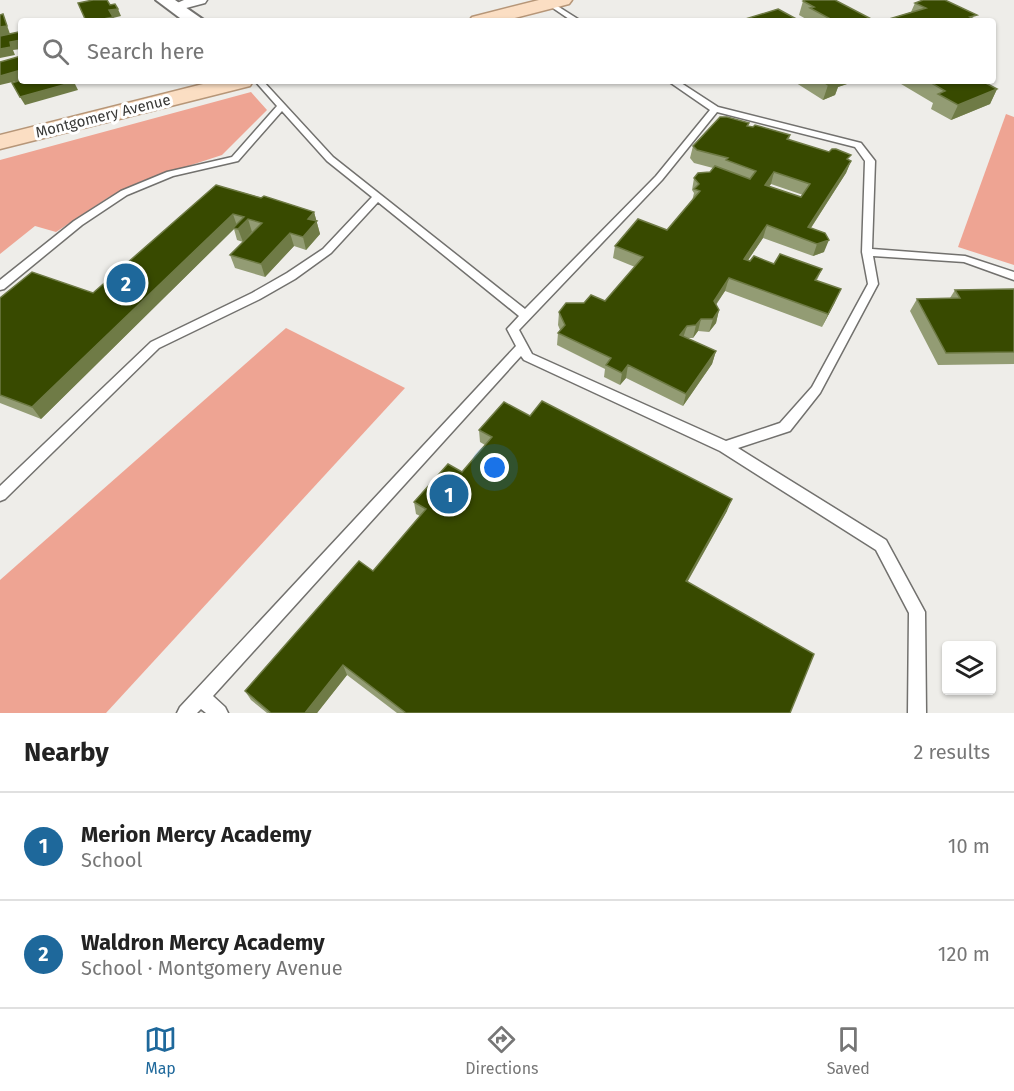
<!DOCTYPE html>
<meta charset="utf-8">
<style>
body{margin:0;font-family:"Fira Sans",sans-serif;background:#f2f2f2;color:#222}
.controls{position:absolute;right:18px;bottom:18px;display:grid;overflow:hidden;border-radius:6px;box-shadow:0 2px 4px #0004}
.controls button{width:54px;height:54px;display:grid;place-items:center;padding:0;border:0;border-bottom:2px solid #e0e0e0;background:#fff;color:#222;font:30px sans-serif}
.you{position:absolute;left:495px;top:468px;width:21px;height:21px;margin:-15px;border:4px solid #fff;border-radius:50%;background:#1a73e8;box-shadow:0 0 0 9px #1a73e833}
.badge{display:grid;place-items:center;width:39px;height:39px;border-radius:50%;background:#1e689b;color:#fff;font-size:20px;font-weight:700}
.pin{position:absolute;translate:-50% -50%;border:3px solid #fff;box-shadow:0 2px 6px #0006}
.list{margin:0;padding:0;list-style:none}
h2{display:flex;justify-content:space-between;align-items:center;height:78px;margin:0;padding:0 24px;font-size:26px}
h2 small{font-size:20px;font-weight:400;color:#767676}
.list li{display:grid;grid-template-columns:39px 1fr auto;gap:18px;align-items:center;box-sizing:border-box;height:108px;padding:0 24px;border-top:2px solid #e0e0e0}
.list b{display:block;font-size:22px;white-space:nowrap}
.list p{margin:0;font-size:20px;white-space:nowrap;color:#767676}
.list em{font-size:20px;font-style:normal;color:#767676}
.icon{flex:none;width:33px;height:33px;fill:none;stroke:currentColor;stroke-width:2;stroke-linecap:round;stroke-linejoin:round}
.map{position:relative;flex:none;width:1014px;height:713px;overflow:hidden}
.search{position:absolute;background:#fff;box-shadow:0 2px 4px #0004;left:18px;right:18px;top:18px;height:66px;display:flex;align-items:center;gap:15px;box-sizing:border-box;padding:0 21px;border-radius:6px;color:#767676;font-size:22px}
.sheet{height:294px;background:#fff}
nav{display:flex;justify-content:space-around;align-items:center;box-sizing:border-box;height:84px;border-top:2px solid #e0e0e0;background:#fff;font-size:16px;color:#767676}
nav a{display:grid;justify-items:center;gap:3px}
nav .on{color:#1e689b}
.map>svg:first-child{display:block}
.green{fill:#eea493}
.lines{fill:none;stroke-linecap:round;stroke-linejoin:round}
.service-casing{stroke:#72716e;stroke-width:3}
.minor-casing{stroke:#72716e;stroke-width:3}
.tertiary-casing{stroke:#72716e;stroke-width:4}
.primary-casing{stroke:#b69678;stroke-width:3}
.service{fill:#fff;fill-rule:evenodd}
.minor{fill:#fff;fill-rule:evenodd}
.tertiary{fill:#fff;fill-rule:evenodd}
.primary{fill:#fbdec3;fill-rule:evenodd}
.wall{fill:#939c74;fill-rule:evenodd}
.shaded-wall{fill:#6f7b46}
.building{fill:#384a00;stroke:#6f7b46;stroke-width:1.5;fill-rule:evenodd}
.labels{text-anchor:middle;dominant-baseline:central;stroke-width:6;stroke-linejoin:round;paint-order:stroke}
.far-street-label{font-size:15px;fill:#3a3a38;stroke:#fff}
</style>
<div class="map">
<svg width="1014" height="713" viewBox="0 0 1014 713">
<rect width="100%" height="100%" fill="#eeede9"/>
<!-- green -->
<g class="green">
<path d="M251 92 267 110 222 155 142 181 109 197 56 232 35 226 0 254V160Z"/>
<path d="M1006 114 1014 117V265L958 247Z"/>
<path d="M286 328 405 388 106 713H0V580Z"/>
</g>
<g class="lines">
<!-- service casing -->
<g class="service-casing">
<g id="service">
<path d="M547 2H551L581 21H572L547 4Z"/>
<path d="M255 81H263L333 157 525 309 656 176 710 110 668 81H678L718 107 861 143 875 161 872 249 965 256 1014 272V280L964 262 873 256 878 284 820 393 790 431 738 448 886 540 925 612 926 713H908L909 613 876 550 720 451 524 360 521 356 213 696 225 707 228 713H206L201 709 197 713H177L180 707 516 346 507 329 519 316 378 202 331 253 295 279 260 299 159 348 5 499 0 501V486L151 342 252 293 287 273 323 249 372 197 327 161 282 111 238 161 173 176 127 195 82 225 4 289 0 290V280L74 221 121 191 167 172 232 157 277 106ZM717 112 855 147 865 161 862 252 868 284 812 387 780 423 726 441 532 354 519 330 662 180Z"/>
</g>
</g>
<!-- minor casing -->
<g class="minor-casing">
<path id="minor" d="M184 0H207L205 3 175 11 168 7Z"/>
</g>
<!-- tertiary casing -->
<g class="tertiary-casing">
<path id="tertiary" d="M156 0H175L205 21H184Z"/>
</g>
<!-- primary casing -->
<g class="primary-casing">
<g id="primary">
<path d="M539 0H572L569 4 503 21H469L472 17Z"/>
<path d="M215 81H253L250 86 0 149V135Z"/>
</g>
</g>
<!-- service -->
<use href="#service" class="service"/>
<!-- minor -->
<use href="#minor" class="minor"/>
<!-- tertiary -->
<use href="#tertiary" class="tertiary"/>
<!-- primary -->
<use href="#primary" class="primary"/>
</g>
<!-- wall -->
<g class="wall">
<path d="M803 1 875 21H806V19L799 15Z"/>
<path d="M915 3 975 19 976 20V21H888L889 19 911 12Z"/>
<path d="M793 81H850V83L838 87 835 95 823 100Z"/>
<path d="M896 81H982L997 89 990 104 951 120 931 109 933 103Z"/>
<path d="M749 123 748 126 790 135 789 140 851 161 846 173 811 228 824 252 813 256 763 238 748 260 822 269 817 280 835 302 822 327 725 291 716 305 719 310 716 323 709 332 698 331 693 338H687L716 351 712 364 683 406 626 378 620 385 604 377 605 369 557 345 558 333 560 330 558 325 559 312 584 303 605 301 635 267 613 258 615 246 667 230 692 201 694 193 692 190 694 178 710 172 713 168 694 163 690 158 693 146ZM771 184 803 195 801 197 769 186Z"/>
<path d="M216 185 314 212 320 234 306 250 294 246 265 277 235 268 230 255 253 232H252L243 242 237 240 234 229 41 419 0 403V298L93 293Z"/>
<path d="M1014 289V364L938 365 910 311 917 299 950 298 955 290Z"/>
<path d="M530 416 727 511 688 581 790 713H397L347 675 317 713H267L251 700 245 691 373 571 420 516 416 514 414 502 462 472 485 445 480 442 479 430Z"/>
</g>
<!-- shaded-wall -->
<g class="shaded-wall">
<path d="M118 9 121 16 113 18 114 21H94L109 10Z"/>
<path d="M3 14 10 34 0 36V27Z"/>
<path d="M21 40V49L13 50 15 55 0 58V49L10 42Z"/>
<path d="M21 70V80L0 85V76Z"/>
<path d="M831 81H850V83L838 87 835 95 823 100 828 85Z"/>
<path d="M74 82 78 90 25 105 20 97Z"/>
<path d="M997 89 990 104 951 120 958 105Z"/>
<path d="M851 161 846 173 803 240 808 227Z"/>
<path d="M774 172 771 184 761 197 765 185Z"/>
<path d="M314 212 320 234 306 250 303 237 308 219Z"/>
<path d="M233 214 237 226 233 228 234 229 41 419 32 407Z"/>
<path d="M248 219 252 232 243 242 238 229Z"/>
<path d="M767 225 763 238 740 272 744 259Z"/>
<path d="M290 233 294 246 265 277 261 264Z"/>
<path d="M829 240 824 252 813 256 817 244Z"/>
<path d="M729 278 725 291 710 313 714 301Z"/>
<path d="M841 289 835 302 822 327 828 314Z"/>
<path d="M719 310 716 323 709 332 713 319Z"/>
<path d="M701 319 698 331 693 338 696 325Z"/>
<path d="M687 326 683 338 680 335Z"/>
<path d="M716 351 712 364 683 406 686 394Z"/>
<path d="M628 365 626 378 620 385 622 373Z"/>
<path d="M732 499 727 511 682 591 686 581Z"/>
<path d="M343 665 347 675 317 713H305Z"/>
</g>
<!-- building -->
<g class="building">
<path d="M93 0H107L110 5 115 4 118 9 109 10 113 17 94 21H86L78 3Z"/>
<path d="M805 0H835L875 21H834L810 8 814 7 803 1Z"/>
<path d="M923 0H945L977 15 970 17 976 20 974 21H892L889 19 926 8 915 3Z"/>
<path d="M778 9 800 21H739Z"/>
<path d="M3 14 7 26 0 27V15Z"/>
<path d="M19 32 21 40 10 42 11 47 0 49V36Z"/>
<path d="M21 56V70L0 76V62Z"/>
<path d="M21 80 74 81V82L20 97 12 83Z"/>
<path d="M822 81H838L828 85Z"/>
<path d="M928 81H982L997 89 958 105 938 94 945 91Z"/>
<path d="M720 117H727L749 123 747 126 753 127 755 125 790 135 787 139 829 152 832 149H836L851 155 847 159 851 161 808 227 825 233 829 240 817 244 767 225 744 259 750 261 754 256 774 264 780 254 822 269 815 280 841 289 828 314 729 278 714 301 719 310 713 319H701L696 325 687 326 680 335 716 351 686 394 628 365 622 373 606 365 611 358 558 333 565 325 559 312 566 303H584L591 295 605 301 643 257 615 246 638 219 667 230 700 191 694 189 699 184 694 178 698 173 710 172 715 166 750 179 756 171 726 160 728 158 697 150 693 146ZM774 172 810 184 801 197 765 185Z"/>
<path d="M216 185 261 198 264 196 314 212 308 219 317 221 303 237 290 233 261 264 230 255 262 223 248 219 238 229 233 228 244 217 233 214 32 407 0 395V298L32 272 93 293Z"/>
<path d="M1014 289V352L946 353 917 299 960 298 955 290Z"/>
<path d="M542 401 732 499 686 581 814 654 790 713H406L343 665 305 713H271L245 691 359 561 373 571 426 509 414 502 448 464 462 472 492 437 479 430 504 402 530 416Z"/>
</g>
<g class="labels">
<!-- far-street labels -->
<g class="far-street-label">
<text transform="translate(103 116) rotate(-14)">Montgomery Avenue</text>
</g>
</g>
</svg>
<div class="controls">
<button><svg class="icon" aria-label="layers" viewBox="0 0 24 24"><path d="M12 4l9 5-9 5-9-5zM3 14l9 5 9-5"/></svg></button>
</div>
<div class="you"></div>
<div class="pin badge" style="left:449px;top:494px">1</div>
<div class="pin badge" style="left:126px;top:283px">2</div>
<div class="search"><svg class="icon" aria-label="search" viewBox="0 0 24 24"><circle cx="10" cy="10" r="6"/><path d="M15 15l6 6"/></svg>Search here</div>
</div>
<section class="sheet">
<h2>Nearby<small>2 results</small></h2>
<ul class="list">
<li><span class="badge">1</span><div><b>Merion Mercy Academy</b><p>School</p></div><em>10 m</em></li>
<li><span class="badge">2</span><div><b>Waldron Mercy Academy</b><p>School · Montgomery Avenue</p></div><em>120 m</em></li>
</ul>
</section>
<nav>
<a class="on"><svg class="icon" aria-label="map" viewBox="0 0 24 24"><path d="M3 6l6-2 6 2 6-2v14l-6 2-6-2-6 2zM9 4v14M15 6v14"/></svg>Map</a>
<a><svg class="icon" aria-label="directions" viewBox="0 0 24 24"><path d="M12 3l9 9-9 9-9-9zM9 14v-3h6M13 9l2 2-2 2"/></svg>Directions</a>
<a><svg class="icon" aria-label="saved" viewBox="0 0 24 24"><path d="M7 4h10v16l-5-4-5 4z"/></svg>Saved</a>
</nav>
